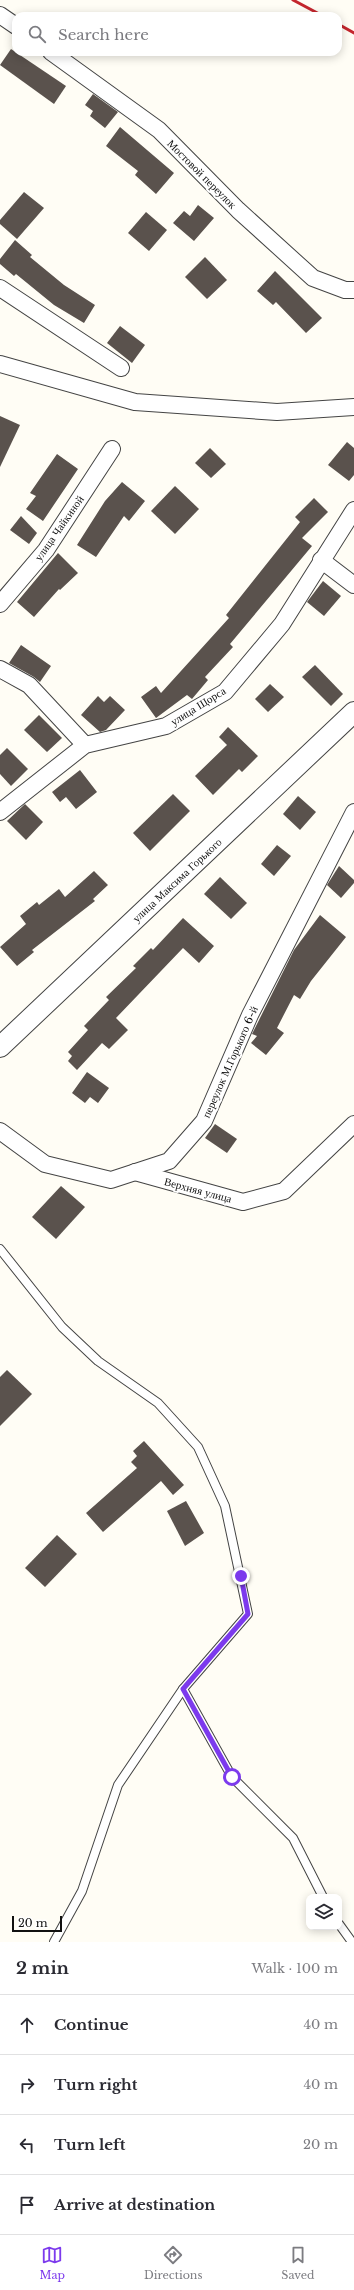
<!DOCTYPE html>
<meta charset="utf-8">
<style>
body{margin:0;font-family:"Libre Baskerville",serif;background:#f2f2f3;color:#2b2b33}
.controls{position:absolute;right:12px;bottom:12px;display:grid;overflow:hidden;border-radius:8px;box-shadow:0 2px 10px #0003}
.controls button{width:36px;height:36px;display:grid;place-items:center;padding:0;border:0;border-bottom:1px solid #e1e1e2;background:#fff;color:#2b2b33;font:20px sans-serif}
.scale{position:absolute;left:12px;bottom:10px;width:50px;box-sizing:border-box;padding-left:4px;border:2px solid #111;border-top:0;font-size:11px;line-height:14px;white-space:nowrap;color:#111;-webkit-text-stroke:3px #fff;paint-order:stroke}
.stop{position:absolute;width:12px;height:12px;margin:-9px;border:3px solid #7c3aed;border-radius:50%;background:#fff}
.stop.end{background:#7c3aed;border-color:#fff;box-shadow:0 1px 4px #0008}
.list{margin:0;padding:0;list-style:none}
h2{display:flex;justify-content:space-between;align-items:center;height:52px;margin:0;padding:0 16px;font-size:17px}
h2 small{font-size:13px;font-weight:400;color:#7c7c81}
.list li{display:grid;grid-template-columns:26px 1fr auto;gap:12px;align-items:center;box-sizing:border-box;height:60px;padding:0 16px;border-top:1px solid #e1e1e2}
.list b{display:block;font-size:15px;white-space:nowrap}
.list em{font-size:13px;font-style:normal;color:#7c7c81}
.icon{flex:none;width:22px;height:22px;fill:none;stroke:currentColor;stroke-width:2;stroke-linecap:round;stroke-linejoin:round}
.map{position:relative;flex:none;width:354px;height:1942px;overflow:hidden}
.search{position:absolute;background:#fff;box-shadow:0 2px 10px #0003;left:12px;right:12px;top:12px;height:44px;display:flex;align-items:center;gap:10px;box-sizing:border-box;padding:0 14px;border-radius:12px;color:#7c7c81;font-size:15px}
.sheet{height:292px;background:#fff}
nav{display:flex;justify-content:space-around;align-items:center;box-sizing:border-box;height:56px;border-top:1px solid #e1e1e2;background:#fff;font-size:11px;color:#7c7c81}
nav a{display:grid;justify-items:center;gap:2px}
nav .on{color:#7c3aed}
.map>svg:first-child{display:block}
.building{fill:#5a524d}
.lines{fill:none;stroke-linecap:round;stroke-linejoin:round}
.service-casing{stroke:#444;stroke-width:10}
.minor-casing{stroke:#444;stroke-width:18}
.tertiary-casing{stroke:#444;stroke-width:22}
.service{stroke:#fff;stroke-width:8}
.minor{stroke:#fff;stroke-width:16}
.tertiary{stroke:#fff;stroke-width:20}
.rail{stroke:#c4262e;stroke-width:3}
.route{stroke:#7c3aed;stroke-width:5}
.labels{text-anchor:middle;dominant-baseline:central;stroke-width:4;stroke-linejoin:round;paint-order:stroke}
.street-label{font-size:11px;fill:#111;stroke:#fff}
</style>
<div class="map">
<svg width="354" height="1942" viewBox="0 0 354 1942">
<rect width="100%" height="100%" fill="#fffdf5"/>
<!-- building -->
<g class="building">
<path d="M11 49 66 86 54 104 0 65Z"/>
<path d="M93 94 118 112 105 128 90 116 93 111 85 105Z"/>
<path d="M120 127 174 173 156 194 135 175 138 171 106 146Z"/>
<path d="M24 192 44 208 17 239 0 224V220Z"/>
<path d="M198 205 214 218 194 241 173 223 184 211 190 216Z"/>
<path d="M146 212 167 230 149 251 128 233Z"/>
<path d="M15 240 32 255 30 257 64 285 95 305 84 323 54 305 16 274 14 276 0 264V259Z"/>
<path d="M205 257 227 280 207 299 185 277Z"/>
<path d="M275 271 322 318 306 333 276 302 273 305 257 291Z"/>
<path d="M120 326 145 345 132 363 107 343Z"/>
<path d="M0 416 20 425 0 467Z"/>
<path d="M347 442 354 448V475L349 481 328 465Z"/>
<path d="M210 448 226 464 211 478 195 463Z"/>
<path d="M57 454 78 469 43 521 26 509 36 496 30 493Z"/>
<path d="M122 482 145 501 129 521 124 516 96 557 77 545 105 501Z"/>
<path d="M175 486 199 509 175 534 151 511Z"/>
<path d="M314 498 328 512 302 538 312 546 230 644 233 647 205 677 208 680 192 699 187 695 156 718 141 697 156 686 161 693 229 618 226 615 300 522 295 517Z"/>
<path d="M21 516 37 533 29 544 10 530Z"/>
<path d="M58 553 78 573 60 590 59 589 34 617 17 602Z"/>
<path d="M323 581 341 596 324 616 307 602Z"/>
<path d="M21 645 51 666 40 682 34 677 9 663Z"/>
<path d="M315 665 343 694 331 706 302 677Z"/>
<path d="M270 684 284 697 268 712 255 699Z"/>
<path d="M98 696 104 702 110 696 125 710 106 730 100 732 81 715Z"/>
<path d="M39 715 62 738 47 752 24 730Z"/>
<path d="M228 727 258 756 242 772 239 769 213 795 195 776 227 745 219 737Z"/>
<path d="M7 748 28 769 11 786 0 774V755Z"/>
<path d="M80 770 97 792 76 809 66 797 60 802 52 792Z"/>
<path d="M173 794 190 811 150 851 133 833Z"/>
<path d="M298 796 316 812 300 830 283 814Z"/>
<path d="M25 804 43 822 26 840 7 821Z"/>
<path d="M277 845 291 856 274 876 261 864Z"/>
<path d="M339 866 354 880V883L341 898 327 885Z"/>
<path d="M94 871 108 885 93 899 95 901 32 950 34 952 17 966 0 947 26 924 20 916 37 902 39 905 59 889 65 897Z"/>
<path d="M220 877 247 903 231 919 204 894Z"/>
<path d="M320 915 346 937 311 981 300 999 294 995 277 1028 284 1033 266 1055 251 1043 257 1036 252 1034 294 950Z"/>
<path d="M183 918 214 946 199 963 183 948 116 1018 128 1030 109 1049 102 1043 77 1070 68 1061 72 1056 68 1052 88 1030 84 1026 109 1000 106 997 136 968 133 966 151 948 153 950Z"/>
<path d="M87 1072 109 1088 98 1103 90 1097 85 1103 72 1093Z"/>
<path d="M215 1124 237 1139 227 1153 205 1138Z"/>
<path d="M61 1186 85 1207 56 1239 32 1217Z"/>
<path d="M7 1370 32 1394 0 1426V1377Z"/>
<path d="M144 1441 184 1485 173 1495 161 1481 103 1532 86 1513 137 1468 131 1462 137 1456 133 1451Z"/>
<path d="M186 1501 204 1533 185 1546 167 1511Z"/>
<path d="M57 1535 77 1554 45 1587 25 1568Z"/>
</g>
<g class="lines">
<!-- service casing -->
<g class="service-casing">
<g id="service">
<path d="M0 1249 62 1327 98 1361 158 1403 198 1447 225 1506 248 1614 183 1689 232 1777 293 1838 323 1897"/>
<path d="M339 1924 352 1942"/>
<path d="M54 1942 82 1891 118 1785 183 1689"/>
</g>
</g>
<!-- minor casing -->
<g class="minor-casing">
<g id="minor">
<path d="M0 15 16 26"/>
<path d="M51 52 159 130 238 210 313 278 345 290H354"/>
<path d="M0 288 121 368"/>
<path d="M0 364 135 402 277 412 354 407"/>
<path d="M321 560 354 585"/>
<path d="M0 604 46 550 112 449"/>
<path d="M0 669 29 685 85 745"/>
<path d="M0 812 85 745 166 726 225 692 282 624 354 510"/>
<path d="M0 1131 45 1164 111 1180 169 1161 204 1121 250 1015 354 812"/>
<path d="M135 1172 243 1202 284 1191 354 1124"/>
</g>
</g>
<!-- tertiary casing -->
<g class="tertiary-casing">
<path id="tertiary" d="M0 1047 354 712"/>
</g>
<!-- service -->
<use href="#service" class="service"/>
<!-- minor -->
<use href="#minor" class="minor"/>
<!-- tertiary -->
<use href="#tertiary" class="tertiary"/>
<!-- rail -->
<g class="rail">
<path d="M293 0 323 16"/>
<path d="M338 24 354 33"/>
</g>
</g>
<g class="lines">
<!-- route -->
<path class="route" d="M232 1777 183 1689 248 1614 241 1576"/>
</g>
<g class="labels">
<!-- street labels -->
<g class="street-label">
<text transform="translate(202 174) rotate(45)">Мостовой переулок</text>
<text transform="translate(59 528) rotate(-55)">улица Чайкиной</text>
<text transform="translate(198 706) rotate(-32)">улица Щорса</text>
<text transform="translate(177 880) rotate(-43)">улица Максима Горького</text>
<text transform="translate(230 1062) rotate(-66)">переулок М.Горького 6-й</text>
<text transform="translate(198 1190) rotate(15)">Верхняя улица</text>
</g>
</g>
</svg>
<div class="controls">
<button><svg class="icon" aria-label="layers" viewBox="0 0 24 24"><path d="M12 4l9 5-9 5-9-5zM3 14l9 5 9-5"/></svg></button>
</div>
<div class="scale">20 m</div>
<div class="stop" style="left:232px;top:1777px"></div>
<div class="stop end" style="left:241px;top:1576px"></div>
<div class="search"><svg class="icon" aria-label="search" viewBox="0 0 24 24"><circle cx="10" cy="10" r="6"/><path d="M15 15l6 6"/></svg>Search here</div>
</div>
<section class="sheet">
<h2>2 min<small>Walk · 100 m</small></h2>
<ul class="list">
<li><svg class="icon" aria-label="ahead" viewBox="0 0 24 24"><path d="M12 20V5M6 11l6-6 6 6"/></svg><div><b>Continue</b></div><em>40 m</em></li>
<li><svg class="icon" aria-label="right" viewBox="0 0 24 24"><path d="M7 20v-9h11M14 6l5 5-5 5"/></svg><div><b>Turn right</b></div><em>40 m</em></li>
<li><svg class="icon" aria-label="left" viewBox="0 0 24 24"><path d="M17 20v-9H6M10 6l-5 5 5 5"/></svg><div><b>Turn left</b></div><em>20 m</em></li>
<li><svg class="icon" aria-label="arrive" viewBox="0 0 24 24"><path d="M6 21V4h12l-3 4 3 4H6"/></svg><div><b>Arrive at destination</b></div></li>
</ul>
</section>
<nav>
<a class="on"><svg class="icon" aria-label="map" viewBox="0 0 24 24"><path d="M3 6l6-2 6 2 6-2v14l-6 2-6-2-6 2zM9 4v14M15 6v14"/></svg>Map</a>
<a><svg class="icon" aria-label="directions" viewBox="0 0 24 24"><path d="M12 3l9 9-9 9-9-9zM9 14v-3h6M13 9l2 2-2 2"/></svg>Directions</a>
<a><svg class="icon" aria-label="saved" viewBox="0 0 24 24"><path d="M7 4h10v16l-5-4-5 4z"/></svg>Saved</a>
</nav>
